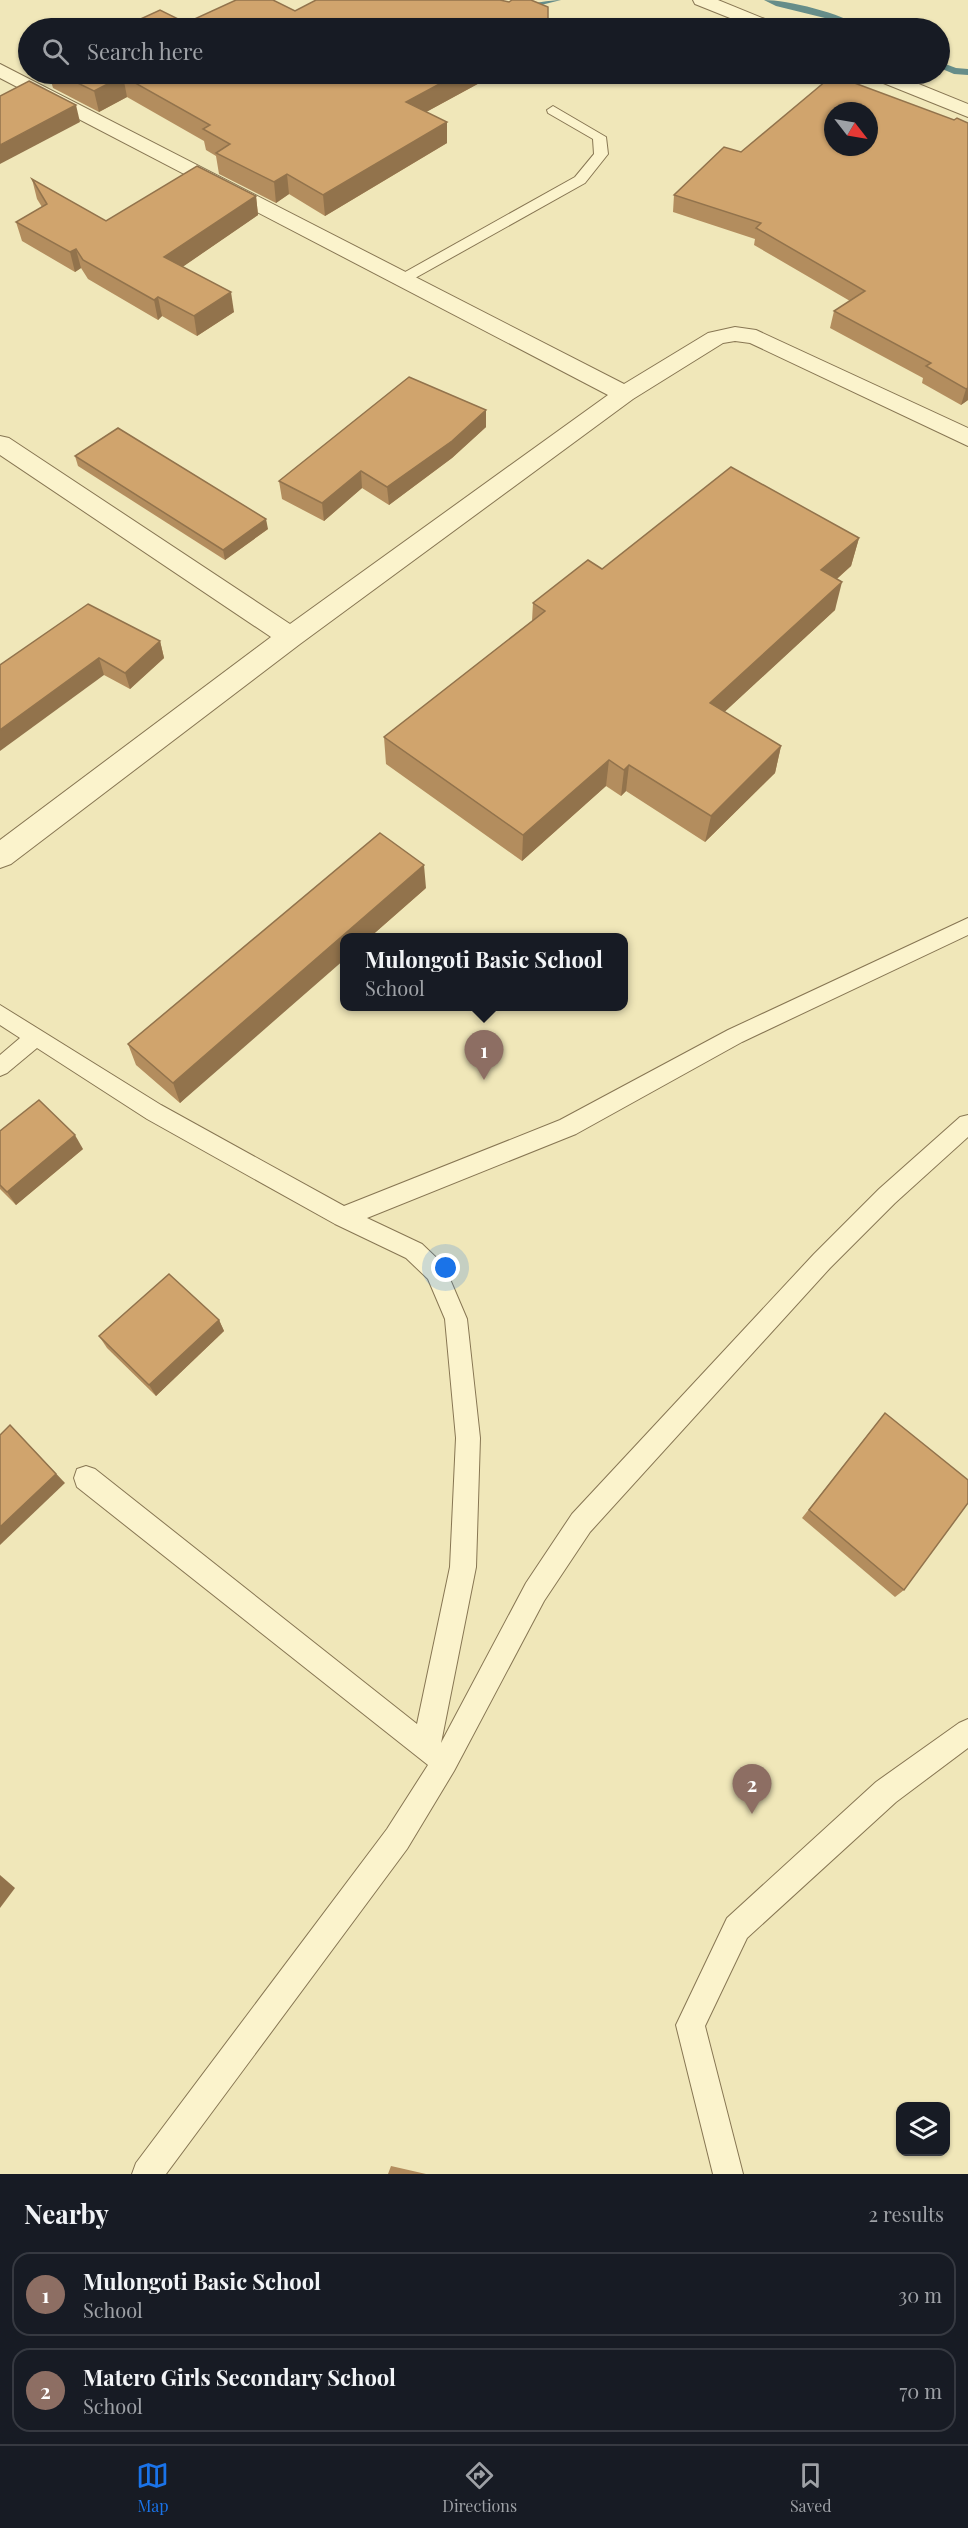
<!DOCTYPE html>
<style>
body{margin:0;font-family:"Playfair Display",serif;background:#242831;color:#f1f3f6}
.controls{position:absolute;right:18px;bottom:18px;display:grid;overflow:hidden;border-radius:12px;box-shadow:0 2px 4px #0004}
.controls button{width:54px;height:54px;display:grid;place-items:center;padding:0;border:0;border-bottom:2px solid #363941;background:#171b24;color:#f1f3f6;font:30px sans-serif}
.compass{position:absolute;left:824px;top:102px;width:54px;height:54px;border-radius:50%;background:#171b24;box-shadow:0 2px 4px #0004;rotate:121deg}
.you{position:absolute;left:446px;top:1268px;width:21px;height:21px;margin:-15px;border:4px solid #fff;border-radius:50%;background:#1a73e8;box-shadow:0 0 0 9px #1a73e833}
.badge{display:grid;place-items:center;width:39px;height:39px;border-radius:50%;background:#1a73e8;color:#fff;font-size:20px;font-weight:700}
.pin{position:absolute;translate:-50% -50px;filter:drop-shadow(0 2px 3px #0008)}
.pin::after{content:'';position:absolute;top:32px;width:21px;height:18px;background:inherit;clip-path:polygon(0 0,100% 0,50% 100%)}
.popup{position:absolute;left:340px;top:933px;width:288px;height:78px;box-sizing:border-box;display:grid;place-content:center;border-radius:12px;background:#171b24;filter:drop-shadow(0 2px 4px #0005);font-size:20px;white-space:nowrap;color:#9ea1a6}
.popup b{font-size:22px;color:#f1f3f6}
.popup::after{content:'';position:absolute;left:50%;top:100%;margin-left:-12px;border:12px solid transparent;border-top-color:#171b24}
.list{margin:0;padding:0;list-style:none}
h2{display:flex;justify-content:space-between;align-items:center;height:78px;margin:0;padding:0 24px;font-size:26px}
h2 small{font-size:20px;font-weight:400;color:#9ea1a6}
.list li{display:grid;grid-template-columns:39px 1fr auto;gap:18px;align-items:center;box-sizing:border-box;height:84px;margin:0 12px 12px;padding:0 12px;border:2px solid #363941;border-radius:18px}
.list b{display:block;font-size:22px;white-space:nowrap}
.list p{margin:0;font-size:20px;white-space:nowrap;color:#9ea1a6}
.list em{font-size:20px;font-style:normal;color:#9ea1a6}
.icon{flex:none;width:33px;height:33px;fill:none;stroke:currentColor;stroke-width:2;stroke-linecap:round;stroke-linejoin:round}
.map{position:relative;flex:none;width:968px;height:2174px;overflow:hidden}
.search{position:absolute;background:#171b24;box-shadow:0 2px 4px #0004;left:18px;right:18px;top:18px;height:66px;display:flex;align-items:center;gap:15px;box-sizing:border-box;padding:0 21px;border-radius:33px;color:#9ea1a6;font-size:22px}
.sheet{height:270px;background:#171b24}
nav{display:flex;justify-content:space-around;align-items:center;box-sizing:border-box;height:84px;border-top:2px solid #363941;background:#171b24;font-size:16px;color:#9ea1a6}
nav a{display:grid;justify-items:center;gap:3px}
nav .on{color:#1a73e8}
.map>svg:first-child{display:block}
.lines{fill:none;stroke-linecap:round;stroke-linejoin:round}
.stream{fill:#668d89;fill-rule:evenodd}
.service-casing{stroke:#877653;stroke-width:2}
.minor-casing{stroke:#877653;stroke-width:2}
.service{fill:#fbf3cc;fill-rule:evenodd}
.minor{fill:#fbf3cc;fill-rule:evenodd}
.wall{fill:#b38d5e}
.shaded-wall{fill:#92734c}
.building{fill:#d0a46d;stroke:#92734c;stroke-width:1.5;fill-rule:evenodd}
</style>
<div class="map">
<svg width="968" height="2174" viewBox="0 0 968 2174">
<rect width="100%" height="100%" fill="#f0e7b9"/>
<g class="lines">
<!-- stream -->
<g class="stream">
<path d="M482 0C495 0 509 5 521 4 535 4 548 0 561 0L521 10Z"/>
<path d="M764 0C787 0 843 13 861 28H851L833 20 776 6Z"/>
<path d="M940 62 956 68 968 69V75L954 74 940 68Z"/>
</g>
<!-- service casing -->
<g class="service-casing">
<g id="service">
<path d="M553 106 606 137 608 154 585 183 408 282H398L396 279 398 276 575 177 594 154 593 139 548 113 547 110Z"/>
<path d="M968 918V935L742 1042 576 1134 367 1218 422 1244 444 1265 467 1319 480 1438 476 1567 441 1743 526 1583 572 1514 814 1254 879 1189 960 1117 968 1115V1137L895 1203 830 1268 590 1532 544 1601 454 1771 407 1849 166 2174H132L136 2163 387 1829 428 1765 77 1487 74 1478 77 1469 86 1466 95 1469 417 1724 450 1567 456 1438 445 1319 428 1279 406 1258 335 1224 147 1119 37 1048 7 1073 0 1076V1055L20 1038 0 1025V1005L161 1105 344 1206 560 1120 728 1030Z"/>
<path d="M968 1719V1748L896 1802 747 1938 705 2026 743 2174H713L676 2025 727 1918 876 1782 959 1723Z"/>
</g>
</g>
<!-- minor casing -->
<g class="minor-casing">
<g id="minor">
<path d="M693 0H718L777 24 780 28H755L695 4Z"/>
<path d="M0 64 624 384 708 333 735 327 756 330 968 428V446L750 343 735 341 723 343 633 399 300 644 11 864 0 868V840L271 637 0 455V436L9 438 290 624 608 395 0 78Z"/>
<path d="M869 74H894L968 104V117L871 78Z"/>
</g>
</g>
<!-- service -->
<use href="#service" class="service"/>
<!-- minor -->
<use href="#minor" class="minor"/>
</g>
<!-- wall -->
<g class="wall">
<path d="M49 74H496L426 112 447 143 325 216 289 194 276 203 219 174 216 156 206 150 204 141 127 97 99 112 53 88Z"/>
<path d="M954 120 968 400 961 405 922 383 923 378 830 328 834 311 850 301 754 245 755 239 673 212 674 195 741 152Z"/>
<path d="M32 179 106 221 256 196 258 215 182 267 234 312 197 336 162 316 158 320 88 279 81 268 75 272 22 241 16 222 42 207 37 199Z"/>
<path d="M486 410V427L452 458 389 505 362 488 324 521 282 499 279 481Z"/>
<path d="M75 456 268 529 225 560 78 466Z"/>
<path d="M859 538 851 566 837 579 835 610 724 712 781 746 775 773 705 842 626 791 621 796 606 786 522 861 386 764 384 737 532 621 533 603 602 569Z"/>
<path d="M160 641 164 658 130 689 104 675 0 665Z"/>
<path d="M426 888 369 938H345L180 1103 136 1065 128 1044Z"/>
<path d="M0 1131 83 1149 16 1205 0 1189Z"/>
<path d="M219 1320 224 1331 156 1396 107 1348 99 1336Z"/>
<path d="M885 1413 904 1590 895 1597 802 1518Z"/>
<path d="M391 2166 426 2174H388Z"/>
</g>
<!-- shaded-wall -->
<g class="shaded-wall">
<path d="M458 74H496L406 123V102Z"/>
<path d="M123 76 127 97 99 112 94 91Z"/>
<path d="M76 105 80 122 0 164V145Z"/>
<path d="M447 122V143L325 216 323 195Z"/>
<path d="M287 174 289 194 276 203 274 182Z"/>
<path d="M256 196 258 215 168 277 164 257Z"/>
<path d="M76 249 81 268 75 272 70 252Z"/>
<path d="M231 292 234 312 197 336 194 316Z"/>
<path d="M158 297 162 316 158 320 154 300Z"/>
<path d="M968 388V400L961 405 966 389Z"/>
<path d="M486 410V427L452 458 389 505 387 487Z"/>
<path d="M361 471 362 488 324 521 322 503Z"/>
<path d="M266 519 268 529 225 560 223 550Z"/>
<path d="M859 538 851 566 814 599 821 570Z"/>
<path d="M842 582 835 610 705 730 710 703Z"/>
<path d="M160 641 164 658 130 689 125 673Z"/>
<path d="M99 658 104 675 0 751V730Z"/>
<path d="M781 746 775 773 705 842 711 816Z"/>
<path d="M609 760 606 786 522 861 523 835Z"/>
<path d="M629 765 626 791 621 796 624 770Z"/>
<path d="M424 865 426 888 369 938H345V959L180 1103 173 1083Z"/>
<path d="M75 1135 83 1149 16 1205 7 1192Z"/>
<path d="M219 1320 224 1331 156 1396 149 1385Z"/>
<path d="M10 1425 65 1483 0 1545V1527Z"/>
<path d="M0 1875 15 1888 0 1908Z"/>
</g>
<!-- building -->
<g class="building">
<path d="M236 0H273L295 11 316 0H500L509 2 512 0H531L548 7V28H121L160 10 186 23Z"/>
<path d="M59 74H458L406 102 447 122 323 195 287 174 274 182 216 153 230 144 203 129 210 125 123 76 94 91Z"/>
<path d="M833 75 954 120 957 118 968 123V388L966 389 926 366 931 363 834 311 865 291 756 228 761 223 674 195 724 147 741 152ZM833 111H869V147H833Z"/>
<path d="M29 81 76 105 0 145V96Z"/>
<path d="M197 166 256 196 164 257 231 292 194 316 158 297 154 300 83 260 76 249 70 252 16 222 47 204 32 179 106 221Z"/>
<path d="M409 377 486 410 452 441 387 487 361 471 322 503 279 481Z"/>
<path d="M118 428 266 519 223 550 75 456Z"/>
<path d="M731 467 859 538 821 570 842 582 710 703 781 746 711 816 629 765 624 770 609 760 523 835 384 737 545 611 533 603 588 560 602 569Z"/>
<path d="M88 604 160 641 125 673 99 658 0 730V665Z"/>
<path d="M380 833 424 865 173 1083 128 1044Z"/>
<path d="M39 1100 75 1135 7 1192 0 1185V1131Z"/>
<path d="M169 1274 219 1320 149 1385 99 1336Z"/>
<path d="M885 1413 968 1480V1503L904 1590 809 1510Z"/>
<path d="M10 1425 56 1474 0 1527V1435Z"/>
</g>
</svg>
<div class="controls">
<button><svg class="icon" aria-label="layers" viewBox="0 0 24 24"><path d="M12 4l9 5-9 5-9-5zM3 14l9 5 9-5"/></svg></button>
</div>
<svg class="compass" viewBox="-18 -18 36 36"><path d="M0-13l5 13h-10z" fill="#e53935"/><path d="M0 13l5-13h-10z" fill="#9ea1a6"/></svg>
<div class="you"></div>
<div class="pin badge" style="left:484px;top:1080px;background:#8d6e63">1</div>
<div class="popup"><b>Mulongoti Basic School</b>School</div>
<div class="pin badge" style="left:752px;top:1814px;background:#8d6e63">2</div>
<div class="search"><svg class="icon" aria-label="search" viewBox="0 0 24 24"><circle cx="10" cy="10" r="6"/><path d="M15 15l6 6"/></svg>Search here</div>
</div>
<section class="sheet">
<h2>Nearby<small>2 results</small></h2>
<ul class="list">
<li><span class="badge" style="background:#8d6e63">1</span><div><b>Mulongoti Basic School</b><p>School</p></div><em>30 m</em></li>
<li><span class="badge" style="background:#8d6e63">2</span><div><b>Matero Girls Secondary School</b><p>School</p></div><em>70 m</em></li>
</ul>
</section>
<nav>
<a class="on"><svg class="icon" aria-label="map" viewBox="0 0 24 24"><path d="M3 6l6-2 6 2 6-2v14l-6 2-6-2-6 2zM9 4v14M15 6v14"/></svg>Map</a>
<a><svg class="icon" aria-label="directions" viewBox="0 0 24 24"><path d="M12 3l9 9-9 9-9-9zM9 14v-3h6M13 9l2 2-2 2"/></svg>Directions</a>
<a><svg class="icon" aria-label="saved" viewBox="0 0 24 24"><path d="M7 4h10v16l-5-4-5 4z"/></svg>Saved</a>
</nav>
